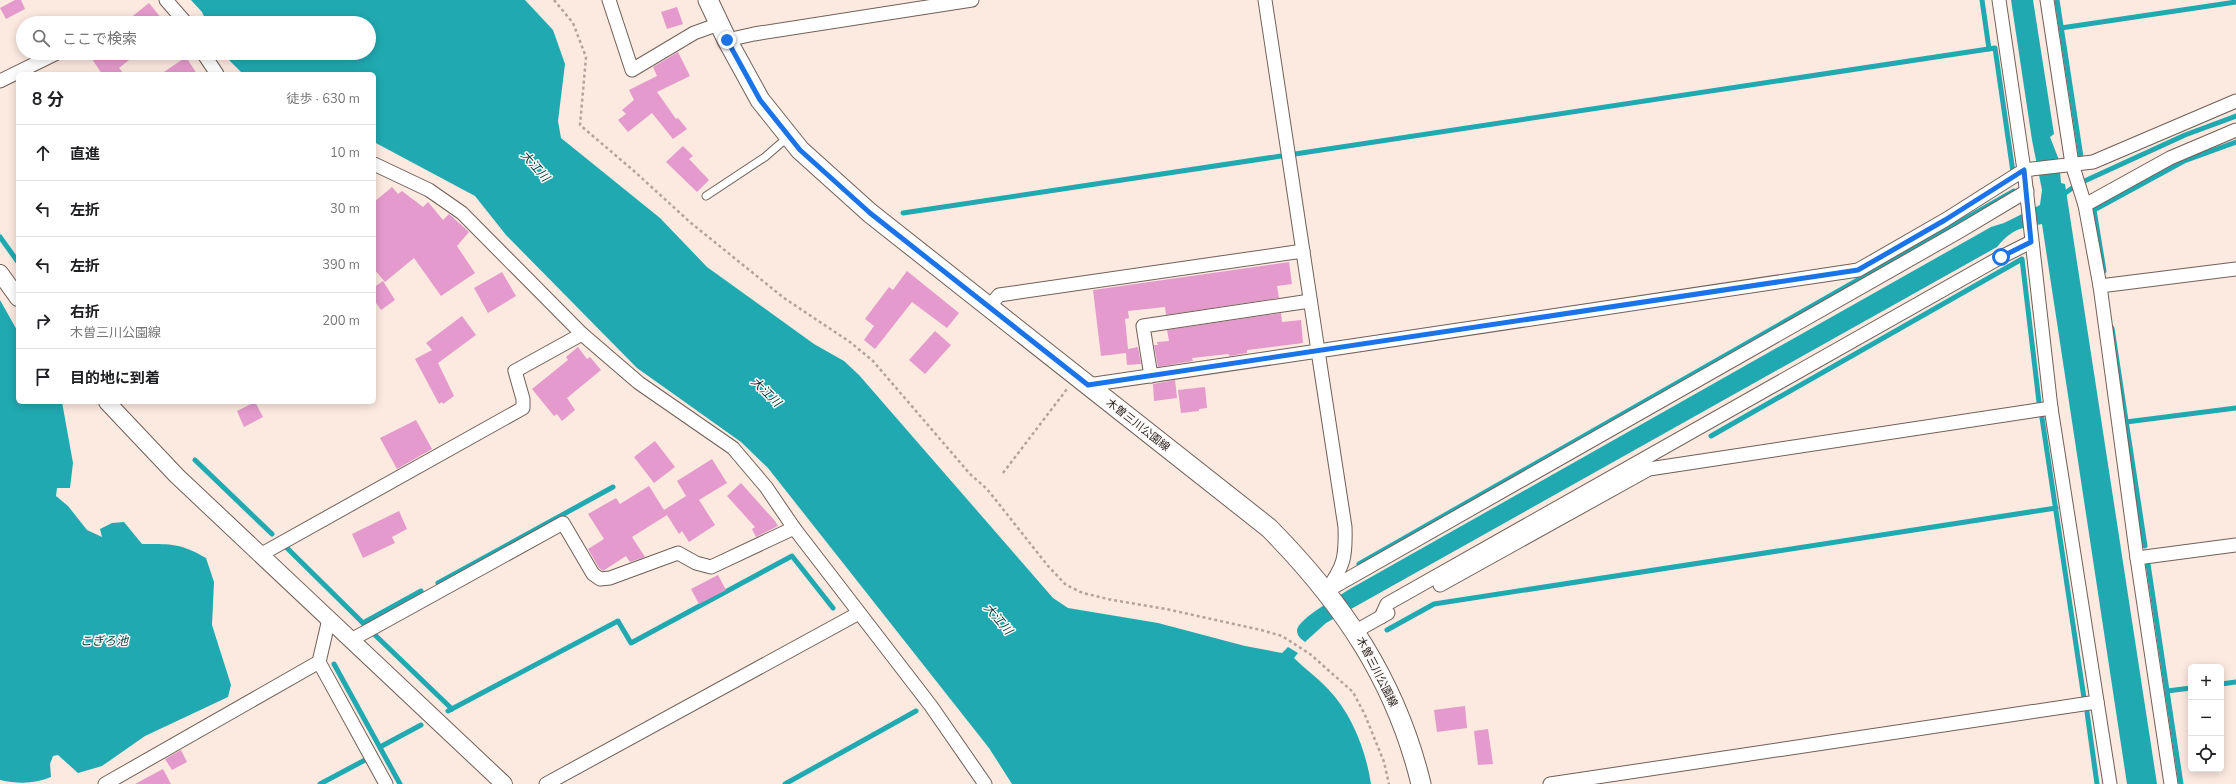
<!DOCTYPE html>
<html lang="ja">
<meta charset="utf-8">
<style>
body{margin:0;font-family:"Nunito Sans","Noto Sans JP",sans-serif;background:#f2f2f2;color:#202124}
.controls{position:absolute;right:12px;bottom:12px;display:grid;overflow:hidden;border-radius:6px;box-shadow:0 2px 10px #0003}
.controls button{width:36px;height:36px;display:grid;place-items:center;padding:0;border:0;border-bottom:1px solid #e0e0e0;background:#fff;color:#202124;font:20px sans-serif}
.stop{position:absolute;width:12px;height:12px;margin:-9px;border:3px solid #1a73e8;border-radius:50%;background:#fff}
.stop.end{background:#1a73e8;border-color:#fff;box-shadow:0 1px 4px #0008}
.list{margin:0;padding:0;list-style:none}
h2{display:flex;justify-content:space-between;align-items:center;height:52px;margin:0;padding:0 16px;font-size:17px}
h2 small{font-size:13px;font-weight:400;color:#757577}
.list li{display:grid;grid-template-columns:26px 1fr auto;gap:12px;align-items:center;box-sizing:border-box;height:56px;padding:0 16px;border-top:1px solid #e0e0e0}
.list b{display:block;font-size:15px;white-space:nowrap}
.list p{margin:0;font-size:13px;white-space:nowrap;color:#757577}
.list em{font-size:13px;font-style:normal;color:#757577}
.icon{flex:none;width:22px;height:22px;fill:none;stroke:currentColor;stroke-width:2;stroke-linecap:round;stroke-linejoin:round}
.map{position:relative;flex:none;width:2236px;height:784px;overflow:hidden}
.search{position:absolute;background:#fff;box-shadow:0 2px 10px #0003;left:16px;top:16px;width:360px;height:44px;display:flex;align-items:center;gap:10px;box-sizing:border-box;padding:0 14px;border-radius:22px;color:#757577;font-size:15px}
.panel{position:absolute;background:#fff;box-shadow:0 2px 10px #0003;left:16px;top:72px;width:360px;height:332px;border-radius:6px}
.map>svg:first-child{display:block}
.water{fill:#20a9b1}
.lines{fill:none;stroke-linecap:round;stroke-linejoin:round}
.stream{stroke:#20a9b1;stroke-width:5}
.building{fill:#e49acc}
.service-casing{stroke:#706058;stroke-width:9}
.minor-casing{stroke:#706058;stroke-width:15}
.tertiary-casing{stroke:#706058;stroke-width:18}
.secondary-casing{stroke:#706058;stroke-width:21}
.path{stroke:#b2a39c;stroke-width:2.5;stroke-dasharray:3 3;stroke-linecap:butt}
.service{stroke:#fff;stroke-width:7}
.minor{stroke:#fff;stroke-width:13}
.tertiary{stroke:#fff;stroke-width:16}
.secondary{stroke:#fff;stroke-width:19}
.route{stroke:#1a73e8;stroke-width:5}
.labels{text-anchor:middle;dominant-baseline:central;stroke-width:3;stroke-linejoin:round;paint-order:stroke}
.street-label{font-size:11px;fill:#241d1a;stroke:#fdf9f8}
.water-label{font-size:12px;font-style:italic;fill:#003a3d;stroke:#fdf9f8}
</style>
<div class="map">
<svg width="2236" height="784" viewBox="0 0 2236 784">
<rect width="100%" height="100%" fill="#fce9e0"/>
<!-- water -->
<g class="water">
<path d="M191 0H525L553 30 565 64 558 121 561 138 660 218 707 267 814 344 844 361 859 375 1053 598 1068 608 1158 623 1245 646 1282 653 1288 647 1298 653 1294 658C1305 669 1318 678 1328 689 1352 714 1366 751 1371 784H1012L989 748 768 468 741 442 637 368 506 235 475 196 374 142V74H243L222 53H369V23H207L202 12Z"/>
<path d="M2011 0H2033L2054 134 2050 137 2059 160 2061 183 2065 184 2157 784H2127L2042 224C2020 228 2012 229 1997 247L1326 623 1305 642C1301 639 1297 636 1297 630 1299 618 1338 597 1348 590L1991 227 2004 223 2040 205 2042 190 2032 140Z"/>
<path d="M0 300 18 332V402H62L73 463 70 488H57L56 496 68 506 87 530 102 537 100 529 112 523 124 522 142 544C171 544 180 543 206 558L214 582 212 625 231 685 228 697 145 736 102 766 78 773 58 755 53 756 50 764 51 777C35 784 18 784 0 780Z"/>
</g>
<g class="lines">
<!-- stream -->
<g class="stream">
<path d="M1982 0 1989 49"/>
<path d="M2057 0 2081 157"/>
<path d="M2061 28 2236 2"/>
<path d="M1295 154 1995 48 2013 172"/>
<path d="M2061 196 2078 184 2185 135 2236 116"/>
<path d="M903 213 1281 156"/>
<path d="M0 237 18 262"/>
<path d="M2104 271 2094 210 2184 161 2236 142"/>
<path d="M2112 328 2145 546"/>
<path d="M2042 418 2084 698"/>
<path d="M2126 422 2236 408"/>
<path d="M1711 436 2022 259 2039 402"/>
<path d="M195 460 272 534"/>
<path d="M286 547 365 625"/>
<path d="M1359 564 2014 191"/>
<path d="M2148 564 2181 784"/>
<path d="M438 583 613 487"/>
<path d="M363 623 421 591"/>
<path d="M1387 630 1434 604 2056 508"/>
<path d="M374 634 452 709"/>
<path d="M334 664 400 784"/>
<path d="M2221 684 2236 682"/>
<path d="M2167 691 2191 688"/>
<path d="M448 711 618 621 631 643 792 556 833 608"/>
<path d="M2087 712 2097 784"/>
<path d="M380 747 421 725"/>
<path d="M320 784 365 760"/>
<path d="M785 784 916 711"/>
</g>
</g>
<!-- building -->
<g class="building">
<path d="M15 0H21L25 9 6 19 0 8Z"/>
<path d="M149 3 165 23H124Z"/>
<path d="M677 7 683 24 667 29 661 12Z"/>
<path d="M678 52 690 76 657 92 676 119 678 118 687 129 673 139 652 113 628 132 618 120 626 114 622 110 634 100 629 90 657 76 653 67Z"/>
<path d="M101 53H138L119 68 124 74H102L92 59Z"/>
<path d="M186 57 197 74H161Z"/>
<path d="M683 146 693 156 689 159 709 180 697 192 666 162Z"/>
<path d="M392 187 398 194 402 191 423 207 428 202 443 220 449 214 469 232 457 246 475 273 441 296 414 258 385 282 374 269V202Z"/>
<path d="M1289 262 1292 284 1277 286 1279 298 1166 315 1165 307 1128 311 1129 318 1125 319 1128 349 1138 347 1141 364 1127 365 1126 353 1101 356 1093 290Z"/>
<path d="M907 271 959 313 947 328 912 302 875 349 864 340 874 326 865 319 889 287 893 290Z"/>
<path d="M502 272 516 296 488 313 474 288Z"/>
<path d="M383 281 395 300 381 310 374 300V287Z"/>
<path d="M1281 313 1282 322 1301 320 1303 343 1247 350V353L1230 356 1228 354 1192 358 1193 361 1158 367 1154 345H1158L1157 342 1169 341 1167 330Z"/>
<path d="M462 316 476 335 438 363 454 396 443 404 442 402 439 404 415 359 432 350 426 343Z"/>
<path d="M935 331 951 345 925 374 909 360Z"/>
<path d="M578 347 587 359 590 357 601 370 567 398 575 410 562 421 557 414 554 416 532 389 568 360 566 357Z"/>
<path d="M1175 380 1177 398 1154 401 1153 384Z"/>
<path d="M1205 387 1207 408 1199 409V411L1181 413 1178 390Z"/>
<path d="M255 402 263 417 244 427 237 411Z"/>
<path d="M416 420 432 449 397 469 380 438Z"/>
<path d="M655 441 675 467 654 483 634 457Z"/>
<path d="M712 459 727 483 699 500 715 525 689 542 682 531 679 534 667 515 632 537 645 557 630 562 626 556 603 571 599 568 588 549 604 539 588 514 616 498 620 504 649 486 664 510 686 496 677 481Z"/>
<path d="M741 483 775 521 778 526 756 537 752 529 755 527 727 496Z"/>
<path d="M399 511 407 529 392 537 395 543 363 558 352 534Z"/>
<path d="M718 575 726 590 699 604 691 589Z"/>
<path d="M1465 706 1467 728 1437 732 1434 710Z"/>
<path d="M1488 729 1493 764 1478 765 1474 731Z"/>
<path d="M181 750 187 762 172 770 165 759Z"/>
<path d="M163 769 171 784H135Z"/>
</g>
<g class="lines">
<!-- service casing -->
<g class="service-casing">
<path id="service" d="M706 196 765 157 788 137"/>
</g>
<!-- minor casing -->
<g class="minor-casing">
<g id="minor">
<path d="M166 0 186 23"/>
<path d="M609 0 632 70 694 33 719 24"/>
<path d="M2047 0 2072 164 2085 205 2100 286 2137 558 2171 784"/>
<path d="M727 40 754 34 972 0"/>
<path d="M203 53 217 74"/>
<path d="M0 81 57 53"/>
<path d="M374 164 429 190 462 213 582 334 639 383 733 448 766 487 794 528 931 706 985 784"/>
<path d="M2085 205 2170 158 2236 130"/>
<path d="M2100 286 2236 269"/>
<path d="M989 307 999 295 1303 251"/>
<path d="M1151 376 1143 326 1310 301"/>
<path d="M1088 385 1318 351 1265 0"/>
<path d="M260 555 523 408V399L515 371 582 334"/>
<path d="M2137 558 2236 545"/>
<path d="M1440 585 1649 469 2051 408"/>
<path d="M1330 589 1960 231 2027 191"/>
<path d="M1326 591C1344 566 1346 558 1345 527L1318 351 1858 270 1945 220 2024 170 1999 0"/>
<path d="M1381 617 1387 604 2001 257 2031 242"/>
<path d="M329 619 319 662 386 784"/>
<path d="M1356 631 1388 613"/>
<path d="M351 640 563 523 593 574 600 579 610 578 678 553 696 563 711 567 794 528"/>
<path d="M105 784 319 662"/>
<path d="M546 784 859 613"/>
<path d="M1550 784 2097 702"/>
<path d="M2110 784 2051 408 2024 170 2093 162 2236 101"/>
</g>
</g>
<!-- tertiary casing -->
<g class="tertiary-casing">
<g id="tertiary">
<path d="M0 273 18 298"/>
<path d="M107 402 177 476 504 784"/>
</g>
</g>
<!-- secondary casing -->
<g class="secondary-casing">
<path id="secondary" d="M708 0 727 40 760 100 800 150 870 213 1269 528C1343 603 1396 681 1421 784"/>
</g>
<!-- path -->
<g class="path">
<path d="M554 0 573 23 586 57 580 125 634 171 691 223 784 298 850 342 873 361 970 474 987 489 1048 566 1066 585 1083 593 1112 600 1166 609 1261 630 1282 636 1310 654 1353 692 1365 715 1384 762 1389 784"/>
<path d="M1003 473 1067 389"/>
</g>
<!-- service -->
<use href="#service" class="service"/>
<!-- minor -->
<use href="#minor" class="minor"/>
<!-- tertiary -->
<use href="#tertiary" class="tertiary"/>
<!-- secondary -->
<use href="#secondary" class="secondary"/>
</g>
<g class="lines">
<!-- route -->
<path class="route" d="M727 40 760 100 800 150 870 213 1088 385 1858 270 1945 220 2024 170 2031 242 2001 257"/>
</g>
<g class="labels">
<!-- street labels -->
<g class="street-label">
<text transform="translate(1138 425) rotate(38)">木曽三川公園線</text>
<text transform="translate(1377 672) rotate(63)">木曽三川公園線</text>
</g>
<!-- water labels -->
<g class="water-label">
<text transform="translate(535 166) rotate(48)">大江川</text>
<text transform="translate(766 392) rotate(44)">大江川</text>
<text transform="translate(998 619) rotate(49)">大江川</text>
<text x="104" y="641">こぎろ池</text>
</g>
</g>
</svg>
<div class="controls">
<button>+</button>
<button>−</button>
<button><svg class="icon" aria-label="locate" viewBox="0 0 24 24"><circle cx="12" cy="12" r="6"/><path d="M12 2v4M12 18v4M2 12h4M18 12h4"/></svg></button>
</div>
<div class="stop" style="left:2001px;top:257px"></div>
<div class="stop end" style="left:727px;top:40px"></div>
<div class="search"><svg class="icon" aria-label="search" viewBox="0 0 24 24"><circle cx="10" cy="10" r="6"/><path d="M15 15l6 6"/></svg>ここで検索</div>
<section class="panel">
<h2>8 分<small>徒歩 · 630 m</small></h2>
<ul class="list">
<li><svg class="icon" aria-label="ahead" viewBox="0 0 24 24"><path d="M12 20V5M6 11l6-6 6 6"/></svg><div><b>直進</b></div><em>10 m</em></li>
<li><svg class="icon" aria-label="left" viewBox="0 0 24 24"><path d="M17 20v-9H6M10 6l-5 5 5 5"/></svg><div><b>左折</b></div><em>30 m</em></li>
<li><svg class="icon" aria-label="left" viewBox="0 0 24 24"><path d="M17 20v-9H6M10 6l-5 5 5 5"/></svg><div><b>左折</b></div><em>390 m</em></li>
<li><svg class="icon" aria-label="right" viewBox="0 0 24 24"><path d="M7 20v-9h11M14 6l5 5-5 5"/></svg><div><b>右折</b><p>木曽三川公園線</p></div><em>200 m</em></li>
<li><svg class="icon" aria-label="arrive" viewBox="0 0 24 24"><path d="M6 21V4h12l-3 4 3 4H6"/></svg><div><b>目的地に到着</b></div></li>
</ul>
</section>
</div>
